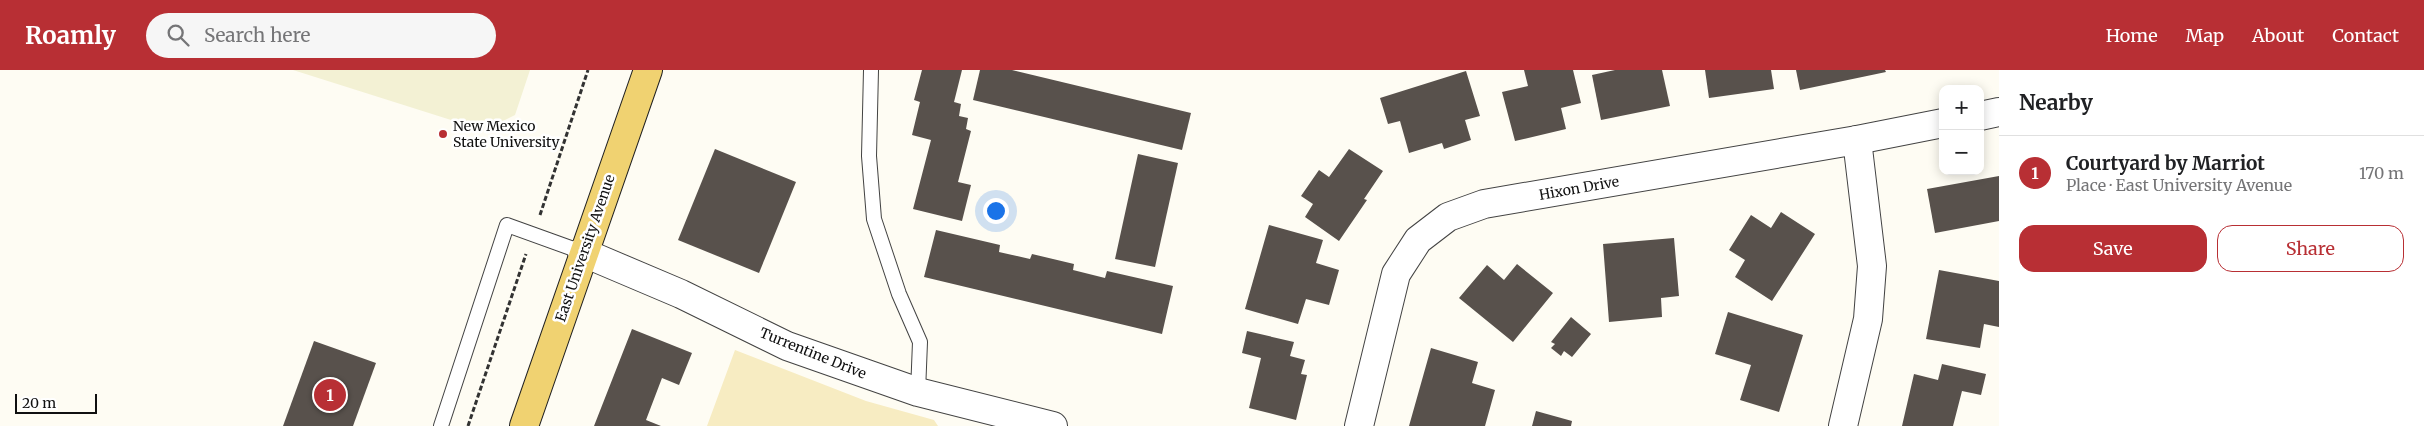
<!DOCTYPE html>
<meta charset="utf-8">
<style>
body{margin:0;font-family:Merriweather,serif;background:#f6f6f6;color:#202124}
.controls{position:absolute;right:15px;top:15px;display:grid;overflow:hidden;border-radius:10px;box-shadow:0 2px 12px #0003}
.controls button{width:45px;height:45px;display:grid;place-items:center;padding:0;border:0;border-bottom:1px solid #e0e0e0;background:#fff;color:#202124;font:25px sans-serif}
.scale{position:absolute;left:15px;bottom:12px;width:82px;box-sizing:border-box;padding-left:5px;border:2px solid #101010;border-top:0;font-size:14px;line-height:18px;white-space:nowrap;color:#101010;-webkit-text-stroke:4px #fff;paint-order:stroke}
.you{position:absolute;left:995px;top:140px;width:18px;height:18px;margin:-12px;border:4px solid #fff;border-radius:50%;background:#1a73e8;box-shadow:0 0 0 8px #1a73e833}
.badge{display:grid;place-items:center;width:32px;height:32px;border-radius:50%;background:#b82f34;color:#fff;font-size:16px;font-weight:700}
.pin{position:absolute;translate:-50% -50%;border:2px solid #fff;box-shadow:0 1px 5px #0006}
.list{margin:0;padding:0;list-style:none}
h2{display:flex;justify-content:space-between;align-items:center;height:65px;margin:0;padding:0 20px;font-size:21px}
h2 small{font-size:16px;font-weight:400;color:#757577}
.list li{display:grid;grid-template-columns:32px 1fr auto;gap:15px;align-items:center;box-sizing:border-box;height:75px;padding:0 20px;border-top:1px solid #e0e0e0}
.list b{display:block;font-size:19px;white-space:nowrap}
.list p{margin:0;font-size:16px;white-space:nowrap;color:#757577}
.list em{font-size:16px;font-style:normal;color:#757577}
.actions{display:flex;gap:10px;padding:15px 20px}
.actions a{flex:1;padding:11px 0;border:1px solid #b82f34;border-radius:15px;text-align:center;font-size:18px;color:#b82f34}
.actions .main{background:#b82f34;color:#fff}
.icon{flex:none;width:28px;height:28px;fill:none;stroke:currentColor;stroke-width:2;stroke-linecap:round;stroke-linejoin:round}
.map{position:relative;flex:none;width:1999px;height:356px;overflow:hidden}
header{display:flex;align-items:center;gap:30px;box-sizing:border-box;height:70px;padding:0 25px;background:#b82f34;color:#fff}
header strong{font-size:24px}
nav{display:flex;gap:28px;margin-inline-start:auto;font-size:18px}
.search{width:350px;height:45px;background:#f6f6f6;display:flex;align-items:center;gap:12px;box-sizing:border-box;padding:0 18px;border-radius:28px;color:#757577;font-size:19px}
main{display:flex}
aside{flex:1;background:#fff}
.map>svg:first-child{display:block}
.farmland{fill:#f3f1d4}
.sand{fill:#f7ecc2}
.building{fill:#58514c}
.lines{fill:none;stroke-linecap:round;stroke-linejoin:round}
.lane-casing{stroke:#434343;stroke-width:16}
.street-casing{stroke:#434343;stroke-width:30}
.primary-casing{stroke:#212121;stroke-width:30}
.path{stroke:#323232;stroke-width:3;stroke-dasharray:5 2.5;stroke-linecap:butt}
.lane{stroke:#fff;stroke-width:14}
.street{stroke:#fff;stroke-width:28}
.primary{stroke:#f0d271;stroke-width:28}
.poi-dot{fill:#b82f34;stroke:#fff;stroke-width:2}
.labels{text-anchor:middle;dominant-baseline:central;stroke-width:5;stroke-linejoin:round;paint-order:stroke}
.poi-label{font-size:14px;fill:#101010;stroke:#fff;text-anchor:start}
.street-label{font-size:14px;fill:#101010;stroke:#fff}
</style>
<header>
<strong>Roamly</strong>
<div class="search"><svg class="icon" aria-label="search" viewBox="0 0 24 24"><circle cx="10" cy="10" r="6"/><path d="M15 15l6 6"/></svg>Search here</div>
<nav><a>Home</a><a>Map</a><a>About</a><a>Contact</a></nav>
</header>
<main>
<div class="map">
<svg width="1999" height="356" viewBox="0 0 1999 356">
<rect width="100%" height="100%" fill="#fefcf3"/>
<!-- farmland -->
<path class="farmland" d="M293 0H530L515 45 499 53 470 56Z"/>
<!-- sand -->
<path class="sand" d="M735 280 866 331 934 350 938 356H707Z"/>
<!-- building -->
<g class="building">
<path d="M922 0H962L954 32 961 34 959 46 968 48 966 59 971 61 958 112 971 115 962 151 913 139 931 70 912 65 920 32 914 30Z"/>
<path d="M980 0H1012L1191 43 1182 80 973 30Z"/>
<path d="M1524 0H1573L1581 33 1561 38 1566 59 1515 71 1502 22 1528 16Z"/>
<path d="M1615 0H1662L1670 36 1601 50 1592 5Z"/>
<path d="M1705 0H1771L1774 19 1709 28Z"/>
<path d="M1796 0H1885L1886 2 1800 20Z"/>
<path d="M1466 1 1480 46 1465 50 1471 70 1444 79 1442 73 1409 83 1400 51 1388 54 1380 28Z"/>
<path d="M715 79 796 112 759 203 678 170Z"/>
<path d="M1349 79 1383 101 1364 129 1367 130 1339 171 1305 147 1313 134 1301 126 1319 100 1329 107Z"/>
<path d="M1138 84 1178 93 1155 197 1115 189Z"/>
<path d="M1999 106V151L1935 163 1927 119Z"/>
<path d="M1781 142 1815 164 1772 231 1735 207 1745 190 1729 180 1751 145 1771 158Z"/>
<path d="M1269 155 1323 170 1316 193 1339 200 1329 235 1306 229 1298 254 1245 239Z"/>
<path d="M936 160 1000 175 999 182 1030 189 1032 184 1074 194 1073 200 1105 208 1107 201 1173 216 1162 264 924 207Z"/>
<path d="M1674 168 1679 226 1661 228 1662 247 1609 252 1603 174Z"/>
<path d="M1517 194 1553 223 1513 272 1459 228 1487 195 1504 210Z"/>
<path d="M1939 200 1999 211V257L1984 254 1980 278 1926 269Z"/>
<path d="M1728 242 1803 265 1779 342 1740 330 1751 295 1715 284Z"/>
<path d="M1571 247 1591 264 1572 287 1564 281 1561 286 1551 278 1555 274 1551 272Z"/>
<path d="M632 259 692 283 679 315 662 308 646 350 661 356H594Z"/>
<path d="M1247 261 1294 272 1290 286 1305 290 1301 304 1307 305 1296 350 1249 338 1261 288 1242 283Z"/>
<path d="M314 271 376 293 353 356H283Z"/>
<path d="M1431 278 1478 292 1472 313 1495 320 1485 356H1409Z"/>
<path d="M1942 294 1986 304 1981 325 1962 321 1953 356H1902L1914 304 1938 310Z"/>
<path d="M1536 341 1572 351 1571 356H1532Z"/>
</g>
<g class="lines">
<!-- lane casing -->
<g class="lane-casing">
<g id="lane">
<path d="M871 0 869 86 874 149 899 224 920 272 918 322"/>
<path d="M441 356 507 155 582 182"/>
</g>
</g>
<!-- street casing -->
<g class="street-casing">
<g id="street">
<path d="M1980 46 1999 42"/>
<path d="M582 182 681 224 787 276 918 322 1053 356"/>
<path d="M1359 356 1396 204 1418 170 1448 147 1484 134 1857 70 1943 53"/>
<path d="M1843 356 1868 249 1872 196 1857 70"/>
</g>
</g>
<!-- primary casing -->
<g class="primary-casing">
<path id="primary" d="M524 356 648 0"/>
</g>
<!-- path -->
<g class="path">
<path d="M540 145 588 0"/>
<path d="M468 356 526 184"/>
</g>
<!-- lane -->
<use href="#lane" class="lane"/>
<!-- street -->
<use href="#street" class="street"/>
<!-- primary -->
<use href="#primary" class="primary"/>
</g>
<!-- markers -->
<circle class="poi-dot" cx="443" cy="64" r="5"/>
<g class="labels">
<!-- poi labels -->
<g class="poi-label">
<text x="453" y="56">New Mexico<tspan x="453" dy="16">State University</tspan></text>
</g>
<!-- street labels -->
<g class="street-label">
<text transform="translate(1579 118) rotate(-10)">Hixon Drive</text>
<text transform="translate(585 178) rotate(-71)">East University Avenue</text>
<text transform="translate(813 283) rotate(22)">Turrentine Drive</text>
</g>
</g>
</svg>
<div class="controls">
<button>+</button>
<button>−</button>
</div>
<div class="scale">20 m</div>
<div class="you"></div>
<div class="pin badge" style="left:330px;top:325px">1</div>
</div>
<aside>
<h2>Nearby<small></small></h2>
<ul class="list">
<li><span class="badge">1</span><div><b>Courtyard by Marriot</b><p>Place · East University Avenue</p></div><em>170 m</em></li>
</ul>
<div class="actions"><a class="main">Save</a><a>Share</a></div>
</aside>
</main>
